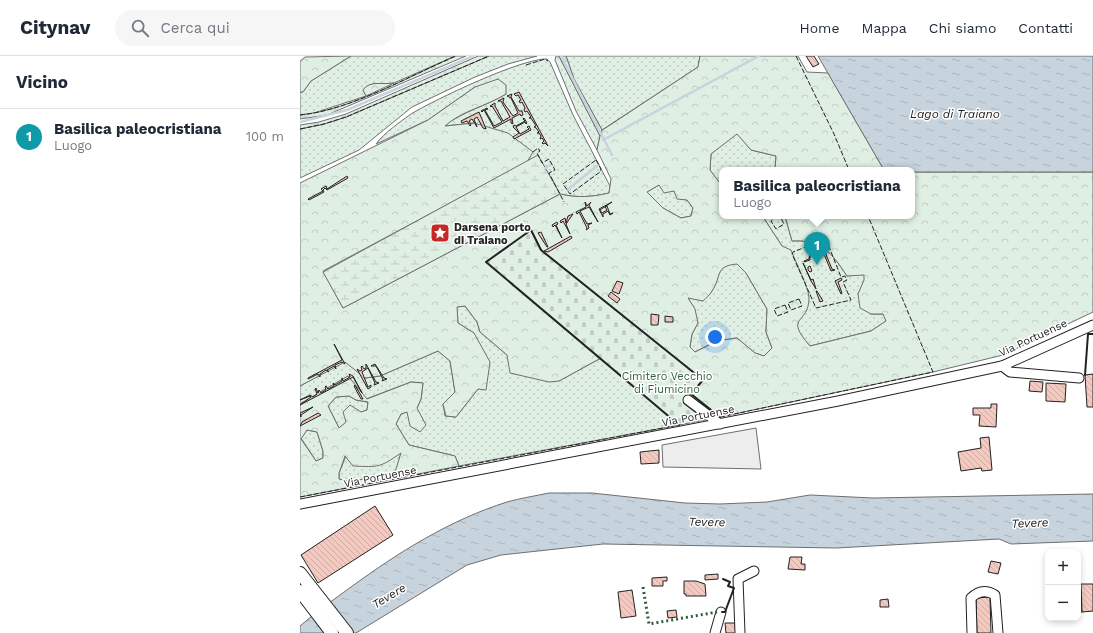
<!DOCTYPE html>
<html lang="it">
<meta charset="utf-8">
<style>
body{margin:0;font-family:"Work Sans",sans-serif;background:#f6f6f7;color:#1f2937}
.controls{position:absolute;right:12px;bottom:12px;display:grid;overflow:hidden;border-radius:8px;box-shadow:0 2px 6px #0003}
.controls button{width:36px;height:36px;display:grid;place-items:center;padding:0;border:0;border-bottom:1px solid #e0e1e3;background:#fff;color:#1f2937;font:20px sans-serif}
.you{position:absolute;left:415px;top:281px;width:14px;height:14px;margin:-10px;border:3px solid #fff;border-radius:50%;background:#1a73e8;box-shadow:0 0 0 6px #1a73e833}
.badge{display:grid;place-items:center;width:26px;height:26px;border-radius:50%;background:#c62828;color:#fff;font-size:13px;font-weight:700}
.pin{position:absolute;translate:-50% -33px;filter:drop-shadow(0 1px 2px #0008)}
.pin::after{content:'';position:absolute;top:21px;width:14px;height:12px;background:inherit;clip-path:polygon(0 0,100% 0,50% 100%)}
.popup{position:absolute;left:419px;top:111px;width:196px;height:52px;box-sizing:border-box;display:grid;place-content:center;border-radius:8px;background:#fff;filter:drop-shadow(0 1px 3px #0005);font-size:13px;white-space:nowrap;color:#747a83}
.popup b{font-size:15px;color:#1f2937}
.popup::after{content:'';position:absolute;left:50%;top:100%;margin-left:-8px;border:8px solid transparent;border-top-color:#fff}
.list{margin:0;padding:0;list-style:none}
h2{display:flex;justify-content:space-between;align-items:center;height:52px;margin:0;padding:0 16px;font-size:17px}
h2 small{font-size:13px;font-weight:400;color:#747a83}
.list li{display:grid;grid-template-columns:26px 1fr auto;gap:12px;align-items:center;box-sizing:border-box;height:56px;padding:0 16px;border-top:1px solid #e0e1e3}
.list b{display:block;font-size:15px;white-space:nowrap}
.list p{margin:0;font-size:13px;white-space:nowrap;color:#747a83}
.list em{font-size:13px;font-style:normal;color:#747a83}
.icon{flex:none;width:22px;height:22px;fill:none;stroke:currentColor;stroke-width:2;stroke-linecap:round;stroke-linejoin:round}
.map{position:relative;flex:none;width:793px;height:577px;overflow:hidden}
header{display:flex;align-items:center;gap:24px;box-sizing:border-box;height:56px;padding:0 20px;background:#fff;border-bottom:1px solid #e0e1e3}
header strong{font-size:19px}
nav{display:flex;gap:22px;margin-inline-start:auto;font-size:14px}
.search{width:280px;height:36px;background:#f6f6f7;display:flex;align-items:center;gap:10px;box-sizing:border-box;padding:0 14px;border-radius:22px;color:#747a83;font-size:15px}
main{display:flex}
aside{flex:1;background:#fff}
.map>svg:first-child{display:block}
.grass{fill:url(#grass-dots);stroke:#6f6f6f}
.forest{fill:url(#forest-crowns);stroke:#6f6f6f;fill-rule:evenodd}
.wetland{fill:url(#wetland-marsh);stroke:#6f6f6f}
.cemetery{fill:url(#cemetery-stones);stroke:#6f6f6f}
.parking{fill:#ededed;stroke:#6f6f6f}
.water{fill:url(#water-ripples);stroke:#6f6f6f}
.lines{fill:none;stroke-linecap:round;stroke-linejoin:round}
.stream{stroke:#c7d3dd;stroke-width:2.5}
.building{fill:url(#building-back-hatch);stroke:#222}
.minor-casing{stroke:#222;stroke-width:11}
.major-casing{stroke:#222;stroke-width:14}
.minor{stroke:#fff;stroke-width:9}
.major{stroke:#fff;stroke-width:12}
.hedge{stroke:#2f5e38;stroke-width:3;stroke-dasharray:2 3;stroke-linecap:butt}
.fence{stroke:#222;stroke-width:1;stroke-dasharray:5 2;stroke-linecap:butt}
.wall{stroke:#222;stroke-width:2}
.labels{text-anchor:middle;dominant-baseline:central;stroke-width:3;stroke-linejoin:round;paint-order:stroke}
.poi-label{font-size:11px;font-weight:bold;fill:#222;stroke:#fff;text-anchor:start}
.street-label{font-size:11px;fill:#222;stroke:#fff}
.park-label{font-size:11px;fill:#2f5e38;stroke:#fff}
.water-label{font-size:12px;font-style:italic;fill:#222;stroke:#fff}
</style>
<header>
<strong>Citynav</strong>
<div class="search"><svg class="icon" aria-label="search" viewBox="0 0 24 24"><circle cx="10" cy="10" r="6"/><path d="M15 15l6 6"/></svg>Cerca qui</div>
<nav><a>Home</a><a>Mappa</a><a>Chi siamo</a><a>Contatti</a></nav>
</header>
<main>
<aside>
<h2>Vicino<small></small></h2>
<ul class="list">
<li><span class="badge" style="background:#0f9aa8">1</span><div><b>Basilica paleocristiana</b><p>Luogo</p></div><em>100 m</em></li>
</ul>
</aside>
<div class="map">
<svg width="793" height="577" viewBox="0 0 793 577">
<defs>
<pattern id="grass-dots" width="8" height="8" patternUnits="userSpaceOnUse"><rect width="8" height="8" fill="#e0efe3"/><path d="M2 2h.1M6 6h.1" fill="none" stroke="#c0cdc2" stroke-width="1.8" stroke-linecap="round"/></pattern>
<pattern id="forest-crowns" width="20" height="18" patternUnits="userSpaceOnUse"><rect width="20" height="18" fill="#e0efe3"/><path d="M2 6a3 3 0 1 1 6 0M12 15a3 3 0 1 1 6 0" fill="none" stroke="#c0cdc2"/></pattern>
<pattern id="wetland-marsh" width="20" height="14" patternUnits="userSpaceOnUse"><rect width="20" height="14" fill="#e0efe3"/><path d="M1 5h8M5 5V1M11 12h8M15 12V8" fill="none" stroke="#c0cdc2"/></pattern>
<pattern id="cemetery-stones" width="16" height="16" patternUnits="userSpaceOnUse"><rect width="16" height="16" fill="#e0efe3"/><path d="M2 7V4a2 2 0 0 1 4 0v3zM10 15v-3a2 2 0 0 1 4 0v3z" fill="#c0cdc2"/></pattern>
<pattern id="water-ripples" width="26" height="14" patternUnits="userSpaceOnUse"><rect width="26" height="14" fill="#c7d3dd"/><path d="M2 4q2-2 4 0t4 0M15 11q2-2 4 0t4 0" fill="none" stroke="#abb5bd"/></pattern>
<pattern id="building-back-hatch" width="6" height="6" patternUnits="userSpaceOnUse"><rect width="6" height="6" fill="#f3c9c0"/><path d="M-1 5l2 2M0 0l6 6M5-1l2 2" fill="none" stroke="#d0aca5"/></pattern>
</defs>
<rect width="100%" height="100%" fill="#fff"/>
<!-- grass -->
<g class="grass">
<path d="M51 0H155L94 27C84 29 70 24 63 34L66 40 14 57 0 59V36H3L11 25Z"/>
<path d="M189 0H237L208 8 175 21 112 51 59 94 0 122V73L24 68 46 61Z"/>
<path d="M256 0H259L300 80 297 94 276 55 255 4Z"/>
<path d="M266 0H400L398 11 302 74 274 23Z"/>
<path d="M247 3 250 6 273 59 310 130 309 137C292 141 277 142 260 138L238 100 227 106 232 96 174 67 144 70C162 56 186 50 206 38L175 31 128 64 76 88C84 77 100 66 111 58 134 44 222 2 247 3Z"/>
<path d="M437 77 451 94 476 100 475 114H422V126L419 127 410 114 411 98Z"/>
<path d="M359 129 374 135 381 143 387 144 393 152 391 160 381 162 363 152 347 136Z"/>
<path d="M464 160H485L492 185C521 183 532 197 547 220L564 218 565 224 558 238 571 258H584L586 265 571 275 510 290C497 275 491 270 507 254L482 190 465 164Z"/>
<path d="M437 207 446 217 467 253 466 276 472 292 464 300 455 297 437 282 416 285 395 296 390 291 392 278 398 267 388 241 403 245C406 241 410 238 412 235 421 220 415 210 437 207Z"/>
<path d="M165 250 177 266 180 276 207 299 259 325 301 302 379 369 159 410 155 400 109 389 96 368 101 358 117 352 121 343 123 327 111 326 66 343 48 320 0 348V330L45 305 65 322 80 320 138 295 150 305 155 336 143 348 145 360 156 361 178 333 174 277 158 267 156 251Z"/>
<path d="M49 340 56 344 68 346 67 354 61 356 39 372 28 350 36 341Z"/>
<path d="M7 374 17 376 23 395V402L16 405 1 382Z"/>
<path d="M101 396 96 416 50 426 39 423V417L46 400Z"/>
</g>
<!-- forest -->
<g class="forest">
<path d="M51 0 11 25 3 36H0V5L5 1Z"/>
<path d="M400 0H498L507 16 528 17 584 114H475L476 100 451 94 437 78 411 98 410 114 419 126H422V160H464L465 164 482 190 491 194C495 205 509 232 509 242 509 269 483 259 510 290L571 275 586 265 583 258H571L560 252 558 238 564 224V219L547 220C532 197 521 183 492 185L485 160H612V116H793V256L703 299 633 316 420 361 391 338 403 324 241 194 231 174 186 206 301 302 259 325 249 326 210 317 207 299 180 276 177 266 165 250 157 251 158 267 174 277 190 306 186 334 178 333 156 361 146 360 143 348 155 336 150 305 138 295 80 320 65 322 45 306 0 330V127L128 64 175 31 198 23 206 29V38C187 50 161 55 145 70L174 67 208 77 233 96 227 106 23 215 43 252 260 138C277 142 292 141 309 137L311 123 297 94 301 75 398 11ZM359 129 364 137 374 135 377 143 387 144 393 152 391 160 381 162 363 152 347 136ZM437 208 446 217 467 253 466 276 472 292 464 300 455 297 437 282 417 285 395 296 390 291 392 278 398 267 395 253 388 242 403 245C406 242 410 239 412 235 422 221 414 210 437 208Z"/>
<path d="M94 27 66 40 63 34C69 24 84 29 94 27Z"/>
<path d="M48 320 67 343 111 326 123 327 121 343 117 352 126 369 120 376 110 370 107 356 101 358 96 368 109 389 155 400 159 410 0 441V348ZM49 340 56 344 68 346 67 354 61 356 50 349 43 356 46 366 39 372 28 350 36 341ZM7 374 17 376 23 395V402L16 405 1 383ZM101 397 95 416 50 426 39 423V417L45 400 53 410C79 411 79 412 101 397Z"/>
</g>
<!-- wetland -->
<g class="wetland">
<path d="M156 0H166L27 59 0 63V59C51 54 109 20 156 0Z"/>
<path d="M178 0H189L46 61 24 68 0 73V69L19 66 46 58Z"/>
<path d="M259 0H266L274 23 302 74 300 80Z"/>
<path d="M238 99 260 138 43 252 23 216Z"/>
</g>
<!-- cemetery -->
<path class="cemetery" d="M231 174 241 194 403 324 383 347 405 364 379 369 186 206Z"/>
<!-- parking -->
<path class="parking" d="M456 372 461 413 363 411 362 389Z"/>
<!-- water -->
<g class="water">
<path d="M518 0H793V116H612V114H584Z"/>
<path d="M249 437H292L385 447 420 448 467 446 510 439 573 442 793 438V485L711 488 699 483 536 492 303 488 201 499 167 509 56 577H0V570C16 556 33 544 51 531 99 496 150 464 207 446 221 442 235 440 249 437Z"/>
</g>
<g class="lines">
<!-- stream -->
<g class="stream">
<path d="M261 0 312 99"/>
<path d="M0 66 47 54 173 0"/>
<path d="M303 84 459 0"/>
<path d="M245 112 250 109"/>
<path d="M267 134 297 110"/>
</g>
</g>
<!-- building -->
<g class="building">
<path d="M506 0H514L519 8 513 11Z"/>
<path d="M219 36 248 90 245 87 243 88 242 87 244 85 242 82 240 83 241 80 239 77H237L239 76 236 72 234 71 236 70 231 62H229L231 61 227 55 225 56 224 54 225 52 222 46 220 47 219 45 221 44 218 39 216 40 214 38Z"/>
<path d="M212 38 211 41 219 55H222L223 59 221 60 220 58 212 62 213 68 211 67V63L194 72 184 54 182 56 181 55 187 52 188 53 185 54 194 70 202 66 192 50 191 51 190 50 195 47V50L203 65 210 61 201 45H198L204 42 203 46 213 60 218 57 211 42 207 40Z"/>
<path d="M179 56 186 73 183 72 177 61 174 63 177 71 172 63 169 65 171 69 170 70 167 65 162 67 161 65Z"/>
<path d="M224 62 227 67 226 68 225 66 216 71 220 78 229 73 227 71 229 70 231 74 214 83 213 81 219 77 213 71 214 69 216 70 225 65 223 63Z"/>
<path d="M47 120 48 122 27 134 25 132 23 134 24 136 9 144 8 143 23 135 21 133 26 130 27 133Z"/>
<path d="M285 146 287 150 291 146 289 149 298 166 289 151 280 155 287 168 292 167 288 169 289 172 286 174 287 172 279 156 277 158 276 156 286 151Z"/>
<path d="M312 146 300 154 302 157 307 154 305 151 307 150 310 158 313 157 310 159 308 155 303 158V161L299 153Z"/>
<path d="M273 158 266 168 270 178 263 165 261 167 260 165 265 162 266 167 268 160Z"/>
<path d="M257 166 258 168 256 169 262 182 255 169 253 171 252 169Z"/>
<path d="M241 176 248 191H247L238 177Z"/>
<path d="M271 180 272 182 255 192 248 196 244 195Z"/>
<path d="M515 195 519 198 525 196 532 213 535 214 531 215 524 198 518 200 516 197 512 196 510 199V204L504 206V205L509 203 510 196Z"/>
<path d="M503 207 511 224 513 223 516 233 511 225Z"/>
<path d="M510 210 512 215 510 216 508 214V211Z"/>
<path d="M541 222 542 224 538 226 542 237 541 238 535 225Z"/>
<path d="M317 225 323 227 319 238 312 235Z"/>
<path d="M516 235H517L523 245 520 246Z"/>
<path d="M311 236 320 243 317 247 308 240Z"/>
<path d="M351 258 359 259 358 269H351Z"/>
<path d="M365 260 373 261V266H365Z"/>
<path d="M34 288 45 308 42 306 35 309 36 313 34 310 27 314 29 316 26 314 20 318V321L18 318 8 323V322L42 304Z"/>
<path d="M66 308 76 326 79 327 74 329 75 327 68 312 62 316 68 331 71 329V331L68 333 57 313 60 315 62 314 61 311 62 310 64 313 66 312Z"/>
<path d="M75 308 84 322 87 323 82 325 83 323 76 310H71Z"/>
<path d="M49 318 53 320 62 337 53 321 0 349 11 341 10 340 0 344 10 339 13 341 17 338 15 333 16 332 18 337 19 334 21 337 26 334 25 331 26 330 28 333 34 330 33 327 35 329 42 325V322L43 325 50 321Z"/>
<path d="M793 318V351H787L785 319Z"/>
<path d="M730 325 743 326 742 336 729 335Z"/>
<path d="M746 327 766 328 765 346 746 345Z"/>
<path d="M55 329 63 343H61L54 330Z"/>
<path d="M691 348H697L696 371 679 370 680 359H673V352H691Z"/>
<path d="M13 351 1 359V361L0 357Z"/>
<path d="M18 357 21 359 0 370 2 366Z"/>
<path d="M689 381 692 414 682 415 681 412 661 415 658 396 681 392 680 382Z"/>
<path d="M359 394V407L341 408 340 396Z"/>
<path d="M75 450 93 479 18 527 1 499Z"/>
<path d="M490 501H502L501 508H505V514L488 513Z"/>
<path d="M691 505 701 507 698 518 688 516Z"/>
<path d="M418 518V523L405 524V519Z"/>
<path d="M367 521V525H363V530H352V522Z"/>
<path d="M780 522 782 556H778V523Z"/>
<path d="M384 525H396L405 528 406 540H386V538H384Z"/>
<path d="M781 528H793V555L782 556Z"/>
<path d="M332 534 336 560 321 562 318 536Z"/>
<path d="M690 541 691 577H677L676 542Z"/>
<path d="M588 543 589 551H580V544Z"/>
<path d="M376 554 377 561 368 562 367 555Z"/>
<path d="M425 567H435L436 577H426Z"/>
</g>
<g class="lines">
<!-- minor casing -->
<g class="minor-casing">
<g id="minor">
<path d="M702 310 710 316 779 322"/>
<path d="M388 344 420 368"/>
<path d="M0 448 538 345 702 310 793 269"/>
<path d="M415 577 421 556"/>
<path d="M440 577 438 523 454 515"/>
<path d="M672 577 671 542C679 534 687 534 695 539L698 577"/>
</g>
</g>
<!-- major casing -->
<g class="major-casing">
<g id="major">
<path d="M0 517 47 577"/>
<path d="M0 535 32 577"/>
</g>
</g>
<!-- minor -->
<use href="#minor" class="minor"/>
<!-- major -->
<use href="#major" class="major"/>
<!-- hedge -->
<path class="hedge" d="M343 531 349 568 417 556"/>
<!-- fence -->
<g class="fence">
<path d="M496 0 534 78 549 114"/>
<path d="M226 9 245 3 248 5"/>
<path d="M0 59C51 54 109 20 156 0"/>
<path d="M0 73 24 68 46 61 189 0"/>
<path d="M233 96 238 92 240 95 237 97 242 107 249 103 255 114 249 117 264 146"/>
<path d="M296 104 301 113 300 116 270 138 263 128Z"/>
<path d="M478 160 471 165 476 173 484 168 480 160"/>
<path d="M526 183 541 221 545 220 547 224 543 226 551 244 516 252 492 198 493 196Z"/>
<path d="M499 243 502 250 491 254 488 247Z"/>
<path d="M485 249 488 256 477 260 474 253Z"/>
<path d="M420 361 633 316 568 160"/>
<path d="M0 441 379 369"/>
</g>
<!-- wall -->
<g class="wall">
<path d="M785 319 788 278H793"/>
<path d="M379 369 186 206 231 174 241 194 403 324 391 338 420 361"/>
<path d="M422 556H425L434 532 428 530 430 526 423 523"/>
</g>
</g>
<!-- icons -->
<defs>
<g id="sight-square" transform="scale(1)"><rect x="-9" y="-9" width="18" height="18" rx="4" fill="#c62828" stroke="#fff"/><path d="M0-6L1.8-2.2L6-1.7L2.9 1.2L3.7 5.4L0 3.3L-3.7 5.4L-2.9 1.2L-6-1.7L-1.8-2.2Z" fill="#fff"/></g>
</defs>
<g fill-rule="evenodd">
<use href="#sight-square" x="140" y="177"/>
</g>
<g class="labels">
<!-- poi labels -->
<g class="poi-label">
<text x="154" y="171">Darsena porto<tspan x="154" dy="13">di Traiano</tspan></text>
</g>
<!-- street labels -->
<g class="street-label">
<text transform="translate(733 282) rotate(-25)">Via Portuense</text>
<text transform="translate(398 360) rotate(-11)">Via Portuense</text>
<text transform="translate(80 421) rotate(-11)">Via Portuense</text>
</g>
<!-- park labels -->
<g class="park-label">
<text x="367" y="320">Cimitero Vecchio<tspan x="367" dy="13">di Fiumicino</tspan></text>
</g>
<!-- water labels -->
<g class="water-label">
<text x="655" y="58">Lago di Traiano</text>
<text transform="translate(407 466) rotate(1)">Tevere</text>
<text transform="translate(730 467) rotate(-2)">Tevere</text>
<text transform="translate(89 540) rotate(-31)">Tevere</text>
</g>
</g>
</svg>
<div class="controls">
<button>+</button>
<button>−</button>
</div>
<div class="you"></div>
<div class="pin badge" style="left:517px;top:209px;background:#0f9aa8">1</div>
<div class="popup"><b>Basilica paleocristiana</b>Luogo</div>
</div>
</main>
